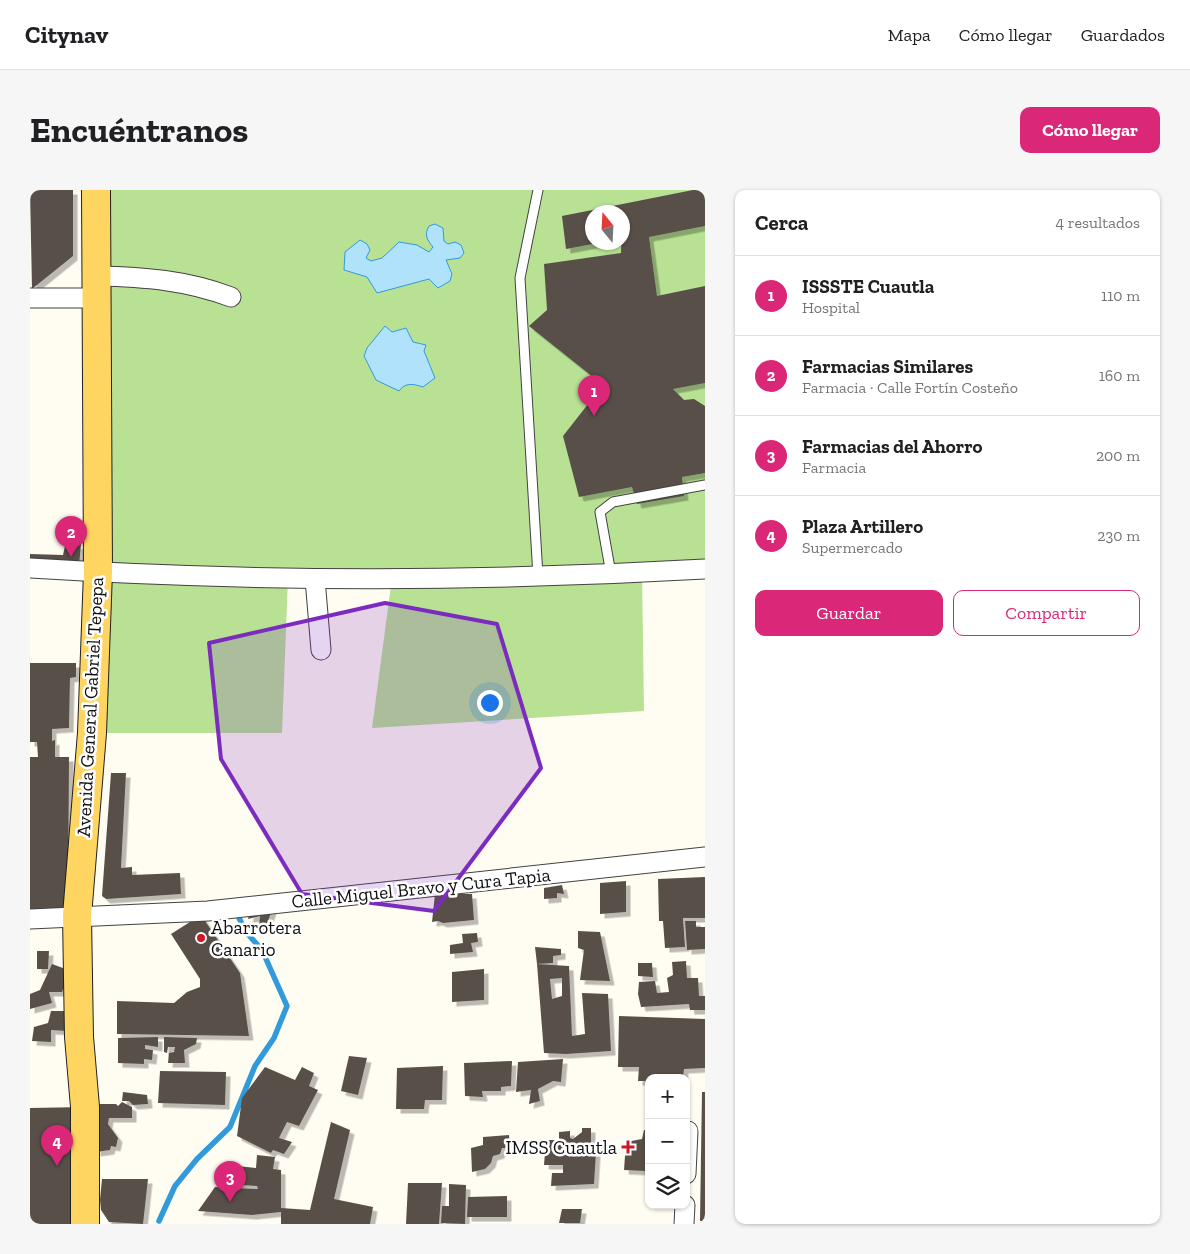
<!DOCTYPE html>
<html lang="es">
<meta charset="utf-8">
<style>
body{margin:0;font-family:"Zilla Slab",serif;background:#f6f6f6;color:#202124}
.controls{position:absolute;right:15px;bottom:15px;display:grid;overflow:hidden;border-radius:10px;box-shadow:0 1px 4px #0004}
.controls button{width:45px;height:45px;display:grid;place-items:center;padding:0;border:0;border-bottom:1px solid #e0e0e0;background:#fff;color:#202124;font:25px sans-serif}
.compass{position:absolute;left:555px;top:15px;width:45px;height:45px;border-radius:50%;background:#fff;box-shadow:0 1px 4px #0004;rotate:342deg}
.you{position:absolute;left:459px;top:512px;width:18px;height:18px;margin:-12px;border:4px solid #fff;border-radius:50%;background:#1a73e8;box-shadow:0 0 0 8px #1a73e833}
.badge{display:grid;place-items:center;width:32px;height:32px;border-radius:50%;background:#db2777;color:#fff;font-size:16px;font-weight:700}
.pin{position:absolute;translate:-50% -41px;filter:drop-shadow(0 1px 2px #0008)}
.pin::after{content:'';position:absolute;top:26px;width:18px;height:15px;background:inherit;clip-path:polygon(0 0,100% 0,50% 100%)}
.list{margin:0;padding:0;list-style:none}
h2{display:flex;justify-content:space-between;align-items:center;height:65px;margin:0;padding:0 20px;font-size:21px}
h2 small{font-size:16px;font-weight:400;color:#757577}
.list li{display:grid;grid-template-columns:32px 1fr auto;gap:15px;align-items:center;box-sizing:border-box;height:80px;padding:0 20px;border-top:1px solid #e0e0e0}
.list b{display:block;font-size:19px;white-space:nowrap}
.list p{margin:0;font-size:16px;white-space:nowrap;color:#757577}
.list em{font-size:16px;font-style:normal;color:#757577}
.actions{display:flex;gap:10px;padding:15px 20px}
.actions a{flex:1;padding:11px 0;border:1px solid #db2777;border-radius:10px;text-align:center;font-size:18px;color:#db2777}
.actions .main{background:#db2777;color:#fff}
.icon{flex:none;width:28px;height:28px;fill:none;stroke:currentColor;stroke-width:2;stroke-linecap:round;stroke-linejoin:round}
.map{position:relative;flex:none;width:675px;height:1034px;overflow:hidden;border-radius:10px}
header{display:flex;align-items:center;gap:30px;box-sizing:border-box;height:70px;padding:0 25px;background:#fff;border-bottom:1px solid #e0e0e0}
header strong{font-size:24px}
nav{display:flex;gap:28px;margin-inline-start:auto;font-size:18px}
.intro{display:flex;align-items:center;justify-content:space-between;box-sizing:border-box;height:120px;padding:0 30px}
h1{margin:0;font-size:35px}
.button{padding:12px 22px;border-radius:10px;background:#db2777;color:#fff;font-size:18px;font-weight:700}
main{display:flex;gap:30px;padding:0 30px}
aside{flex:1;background:#fff;border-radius:10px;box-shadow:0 1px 4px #0004}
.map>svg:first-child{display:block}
.forest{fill:#b8e194;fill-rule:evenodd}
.water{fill:#b1e2fc;stroke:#309adb}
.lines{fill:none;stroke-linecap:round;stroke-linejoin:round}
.stream{stroke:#309adb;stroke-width:5.5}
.building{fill:#59504a;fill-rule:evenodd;filter:url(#shadow)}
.service-casing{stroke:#424242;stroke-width:11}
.minor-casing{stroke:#424242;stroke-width:21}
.primary-casing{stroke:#202020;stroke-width:30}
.service{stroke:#fff;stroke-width:9}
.minor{stroke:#fff;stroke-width:19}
.primary{stroke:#ffd562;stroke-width:28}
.marked{fill:#7b2cbf;fill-opacity:0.2;stroke:#7b2cbf;stroke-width:4;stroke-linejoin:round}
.poi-dot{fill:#cf1825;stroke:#fff;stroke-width:2}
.labels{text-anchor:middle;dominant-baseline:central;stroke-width:5;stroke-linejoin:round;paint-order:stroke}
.street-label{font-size:19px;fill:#0f0f0f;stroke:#fff}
.poi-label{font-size:19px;fill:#0f0f0f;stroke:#fff;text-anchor:start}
</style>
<header>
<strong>Citynav</strong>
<nav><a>Mapa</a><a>Cómo llegar</a><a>Guardados</a></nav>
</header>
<div class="intro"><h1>Encuéntranos</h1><a class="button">Cómo llegar</a></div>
<main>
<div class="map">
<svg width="675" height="1034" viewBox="0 0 675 1034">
<defs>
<filter id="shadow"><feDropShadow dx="4.5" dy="4.5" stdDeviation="0" flood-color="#0004"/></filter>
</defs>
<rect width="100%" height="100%" fill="#fffcf2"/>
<!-- forest -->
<path class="forest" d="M63 0H675V381L612 383 614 521 342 538 362 388H258L252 543H62ZM562 22H592V52H562Z"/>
<!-- water -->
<g class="water">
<path d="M405 34 413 38 414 51 418 54 425 52 431 55 434 63 430 68 416 70 422 84 420 91 408 98 399 89 347 103 337 87 314 80 315 62 330 50 337 54 340 60 336 68 341 71 352 68 369 52 387 55 399 62 403 57C397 50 394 45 399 36Z"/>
<path d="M355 136 362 142 376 138 383 152 396 155 394 161 405 188 393 197C384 194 375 192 369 201L346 190 334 166 337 158Z"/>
</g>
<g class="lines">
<!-- stream -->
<path class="stream" d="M129 1031 145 996 167 969 200 937 225 876 244 848 257 816 232 760 216 742 206 722"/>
</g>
<!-- building -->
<g class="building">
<path d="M0 0H43V66L2 99Z"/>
<path d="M663 0H675V36L619 47 627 106 675 96V193L643 199 654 210 664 209 675 216V283L652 287 654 306 607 314 602 297 549 307 533 246 573 195 499 136 517 120 514 74 591 63 592 22H562V52L568 53 536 59 532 26Z"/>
<path d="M51 354 49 376 0 375V364L33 365 35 356Z"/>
<path d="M0 473H46V487L40 488 39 538 22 539V551L25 550V567H39L38 719H0V567H8L7 552H0Z"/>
<path d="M81 583H96L91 678 102 677V685L150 683 151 704 76 709 72 706Z"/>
<path d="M675 687V728H653L655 757 635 758 633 731H629L628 689Z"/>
<path d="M596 691V722L570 724V693Z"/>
<path d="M532 695 534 704 527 703V708L514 709V698Z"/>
<path d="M405 704H442L444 730 413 733 408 731 402 732Z"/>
<path d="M242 719 235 741 229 737 230 726 218 729 220 721Z"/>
<path d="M171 725 210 783 219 846 87 844V811L144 813 157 802 170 797V789L141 744Z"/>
<path d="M655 731H666V737H675V759L657 760Z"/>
<path d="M548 741 570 742 580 791 550 790 554 760 548 758Z"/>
<path d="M447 743 448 752 441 753 443 762 420 764V755L433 753 432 744Z"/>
<path d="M505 757 531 759V765L523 766V773L507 774Z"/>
<path d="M7 761H19L18 779H7Z"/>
<path d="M656 771 657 788H668L669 806H675V820H660L659 814 611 817 608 804 609 792 625 791 627 803 639 802 637 788 643 785 642 772Z"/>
<path d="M608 773H622L623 787 608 786Z"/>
<path d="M22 774 41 781 32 802H19L22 813 0 819V804L10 800Z"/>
<path d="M507 774 539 776 542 846 555 844 552 803 578 804 581 861 536 864 514 863ZM532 788V806L522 809 520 789Z"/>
<path d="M454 779V810L422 812V782Z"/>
<path d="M21 821H37V841L21 840V852L2 851 4 837 18 833Z"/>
<path d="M589 826 675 829V878L654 879 653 888H619V891H608L609 877H588Z"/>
<path d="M128 847V857L115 855V859L123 860 122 870 114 869V874L88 873V848Z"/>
<path d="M134 847 167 848 166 854 154 860 155 873H138L139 863 144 862 145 857H138L137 863 134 862Z"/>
<path d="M319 866 337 868 328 905 311 901Z"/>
<path d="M533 869 531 892 523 891 508 899 510 911 499 914 501 900 486 902 488 872Z"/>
<path d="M482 871 481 896 471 897V901H452L453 907 435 906 434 873Z"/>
<path d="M413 876 412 910H395L394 919H366L367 878Z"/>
<path d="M235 877 265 890 272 877 284 883 279 896 288 900 269 936 257 932 249 948 262 952 254 964 243 960 241 963 207 946 212 908Z"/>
<path d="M130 881 196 882 195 915 128 913Z"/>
<path d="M93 902 117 905 118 914 103 915 99 911H92Z"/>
<path d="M672 902H675V1031H670Z"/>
<path d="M92 912 102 917V928H79L78 934 88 948 86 957 81 956 80 960 66 962 65 914H86L88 916Z"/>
<path d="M55 917V1034H0V918Z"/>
<path d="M301 932 320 940 304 1009 343 1017 340 1034H251V1022L222 1025 168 1021 185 997 228 999 227 996 185 993 198 975 226 978 227 965 245 967 243 979 251 980V1018L280 1020Z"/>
<path d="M552 938H561V962H566L564 994 521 996 522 983H533V975H514L516 950H529V942L540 941V948L543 949 552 942Z"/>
<path d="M614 940H619V991L616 981 594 980 596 952 612 949Z"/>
<path d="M479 945 480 958H472L470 964 463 966 461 973 455 979 442 982 441 958 453 955V947Z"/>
<path d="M72 989H118L113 1034 79 1032 71 1020 70 1010Z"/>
<path d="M378 993H412L409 1034H376Z"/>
<path d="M419 994 436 995 435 1034 411 1033 412 1016H419Z"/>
<path d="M477 1006V1027H437L438 1007Z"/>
<path d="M532 1019H552L550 1033H529Z"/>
</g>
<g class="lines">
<!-- service casing -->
<g class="service-casing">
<g id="service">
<path d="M581 384 570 322 583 312 675 295"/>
<path d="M508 386 490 88 508 0"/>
</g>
</g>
<!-- minor casing -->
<g class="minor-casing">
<g id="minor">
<path d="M67 86C114 87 156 90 201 107"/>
<path d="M0 108H66"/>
<path d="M0 378C224 392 451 392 675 379"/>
<path d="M285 389 291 460"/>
<path d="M0 729 178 721 675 667"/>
<path d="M656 984 658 941"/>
<path d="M654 1034 655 1015"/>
</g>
</g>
<!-- primary casing -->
<g class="primary-casing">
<path id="primary" d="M55 1034V917L49 847 47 726 62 543 68 382 66 0"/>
</g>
<!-- service -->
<use href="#service" class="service"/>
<!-- minor -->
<use href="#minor" class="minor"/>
<!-- primary -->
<use href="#primary" class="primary"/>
</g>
<!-- marked area -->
<path class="marked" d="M355 413 467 434 511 578 404 721 272 704 191 569 179 453Z"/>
<!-- markers -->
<g class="poi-dot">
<circle cx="171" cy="748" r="5"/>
<path d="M595.5 949.5h5v5h5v5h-5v5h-5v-5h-5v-5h5z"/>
</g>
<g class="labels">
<!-- street labels -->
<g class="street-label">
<text transform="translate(60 517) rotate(-87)">Avenida General Gabriel Tepepa</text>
<text transform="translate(391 698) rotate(-6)">Calle Miguel Bravo y Cura Tapia</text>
</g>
<!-- poi labels -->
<g class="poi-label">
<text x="181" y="737">Abarrotera<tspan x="181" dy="22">Canario</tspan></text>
<text x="587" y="957" text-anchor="end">IMSS Cuautla</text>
</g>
</g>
</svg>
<div class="controls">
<button>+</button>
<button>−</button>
<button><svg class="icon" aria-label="layers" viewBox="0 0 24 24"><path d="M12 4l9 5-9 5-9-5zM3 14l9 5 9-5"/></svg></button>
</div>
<svg class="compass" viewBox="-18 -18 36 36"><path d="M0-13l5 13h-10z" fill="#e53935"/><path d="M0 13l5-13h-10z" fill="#757577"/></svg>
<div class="you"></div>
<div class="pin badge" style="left:564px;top:226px">1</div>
<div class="pin badge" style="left:41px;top:367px">2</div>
<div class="pin badge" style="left:200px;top:1012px">3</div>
<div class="pin badge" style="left:27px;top:976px">4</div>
</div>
<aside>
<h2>Cerca<small>4 resultados</small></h2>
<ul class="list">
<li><span class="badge">1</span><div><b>ISSSTE Cuautla</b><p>Hospital</p></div><em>110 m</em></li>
<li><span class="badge">2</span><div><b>Farmacias Similares</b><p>Farmacia · Calle Fortín Costeño</p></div><em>160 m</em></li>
<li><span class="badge">3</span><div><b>Farmacias del Ahorro</b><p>Farmacia</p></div><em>200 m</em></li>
<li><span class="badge">4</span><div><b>Plaza Artillero</b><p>Supermercado</p></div><em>230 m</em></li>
</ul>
<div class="actions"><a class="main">Guardar</a><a>Compartir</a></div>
</aside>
</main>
